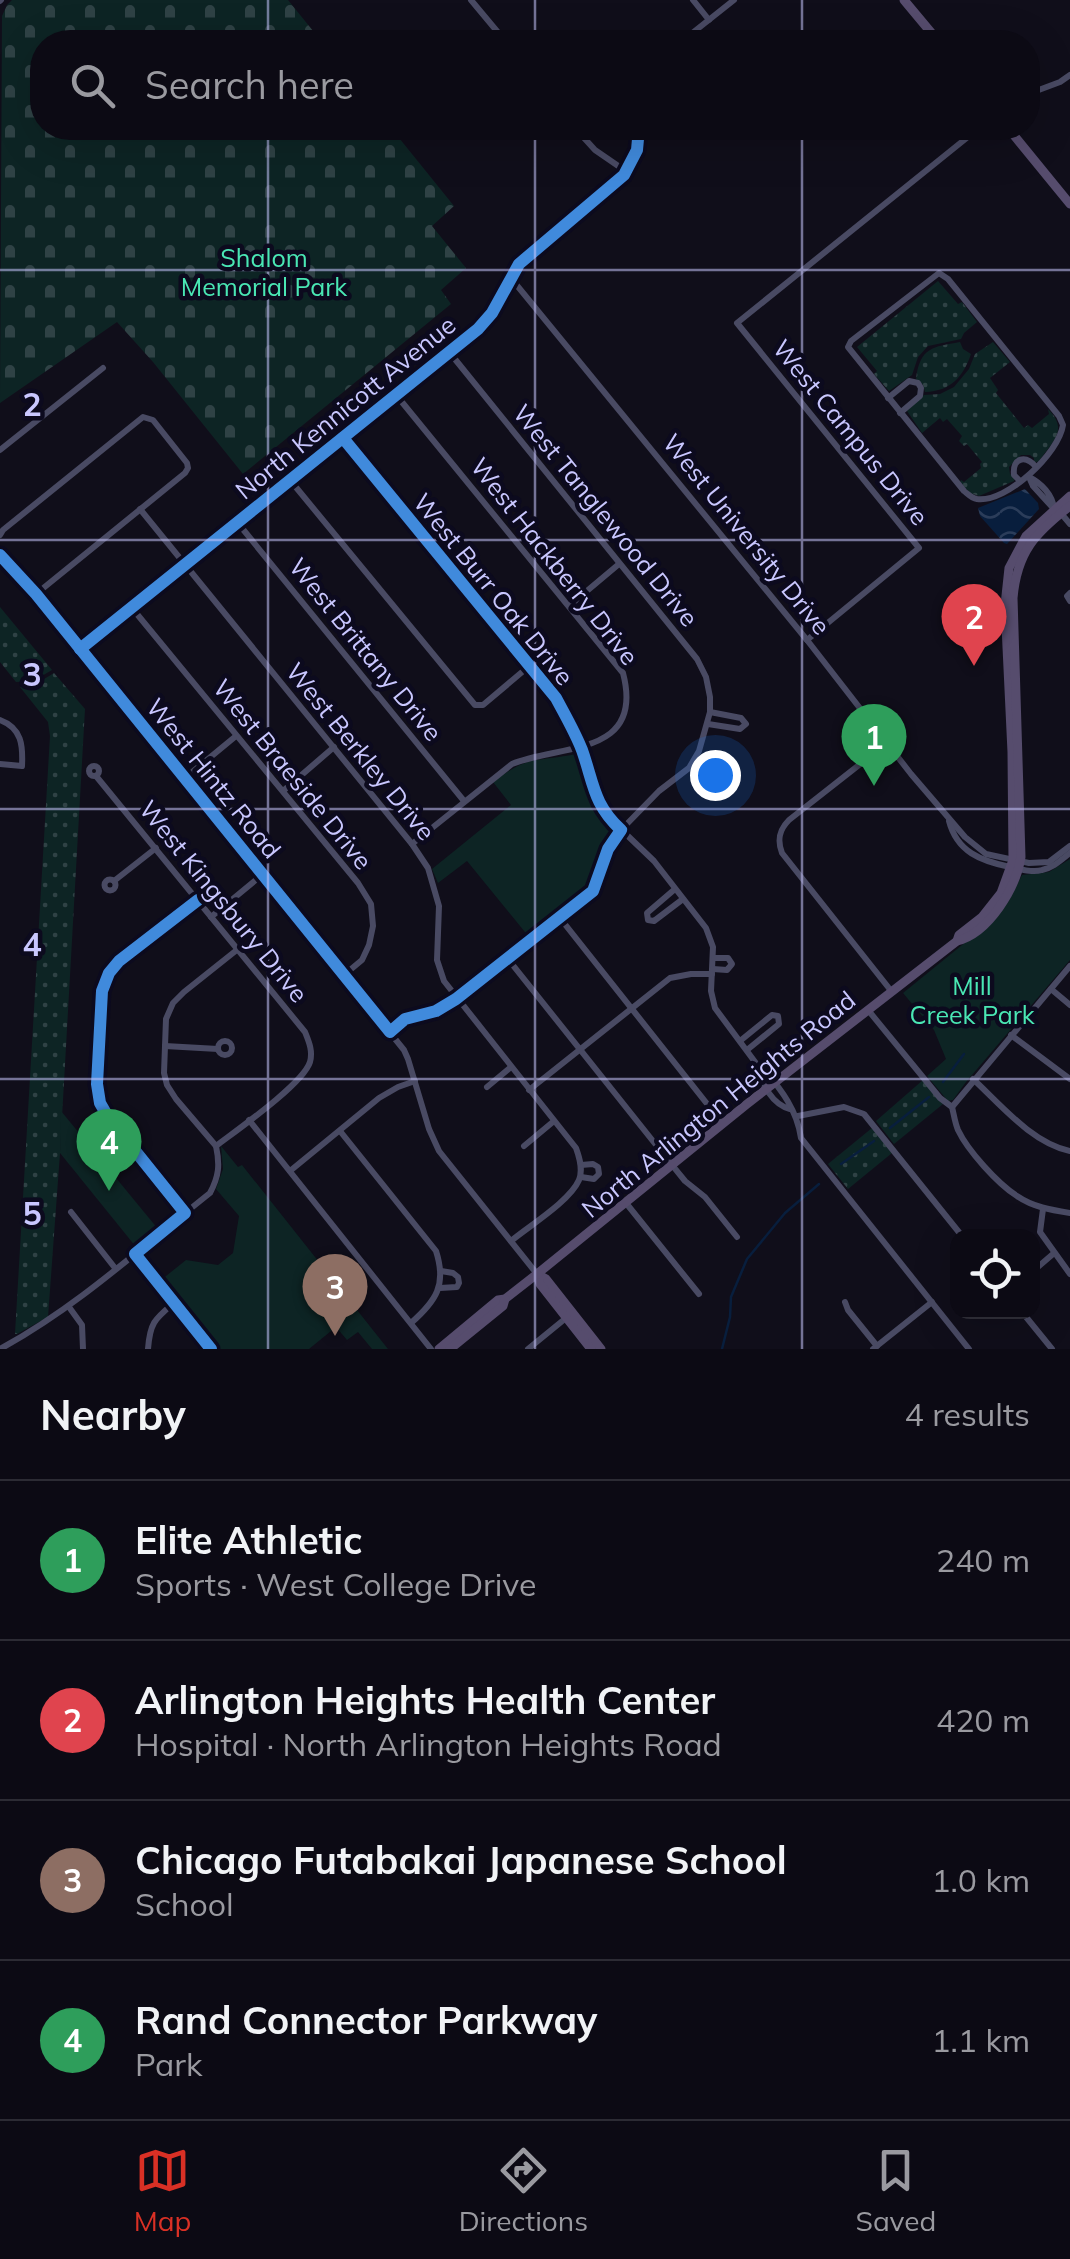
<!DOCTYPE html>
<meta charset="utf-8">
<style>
body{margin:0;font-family:Mulish,sans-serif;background:#15131d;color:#f1f3f6}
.controls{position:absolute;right:30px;bottom:30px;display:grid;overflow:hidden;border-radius:20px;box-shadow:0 10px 40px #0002}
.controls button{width:90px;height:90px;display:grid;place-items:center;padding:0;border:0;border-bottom:2px solid #2c2b34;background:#0c0a14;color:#f1f3f6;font:50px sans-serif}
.you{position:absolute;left:715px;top:775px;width:35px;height:35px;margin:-25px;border:8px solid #fff;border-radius:50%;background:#1a73e8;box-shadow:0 0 0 15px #1a73e833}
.badge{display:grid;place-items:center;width:65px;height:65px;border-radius:50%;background:#d93025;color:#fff;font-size:32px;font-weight:700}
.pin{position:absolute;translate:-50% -82px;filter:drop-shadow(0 2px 5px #0008)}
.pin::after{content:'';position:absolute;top:52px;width:35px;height:30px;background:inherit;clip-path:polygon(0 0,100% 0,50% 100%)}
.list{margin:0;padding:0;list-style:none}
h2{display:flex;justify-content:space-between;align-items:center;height:130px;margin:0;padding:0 40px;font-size:42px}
h2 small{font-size:32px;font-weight:400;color:#9a9aa0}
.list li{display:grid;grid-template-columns:65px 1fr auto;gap:30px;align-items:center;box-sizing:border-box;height:160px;padding:0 40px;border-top:2px solid #2c2b34}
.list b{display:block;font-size:38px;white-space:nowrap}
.list p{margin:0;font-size:32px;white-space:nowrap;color:#9a9aa0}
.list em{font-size:32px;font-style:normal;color:#9a9aa0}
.icon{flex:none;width:55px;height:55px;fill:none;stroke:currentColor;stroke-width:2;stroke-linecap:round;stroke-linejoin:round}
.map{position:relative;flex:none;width:1070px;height:1349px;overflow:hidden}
.search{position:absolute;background:#0c0a14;box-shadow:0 10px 40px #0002;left:30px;right:30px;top:30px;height:110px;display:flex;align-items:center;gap:25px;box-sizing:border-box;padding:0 35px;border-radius:40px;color:#9a9aa0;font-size:38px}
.sheet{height:770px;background:#0c0a14}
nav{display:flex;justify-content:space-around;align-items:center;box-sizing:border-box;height:140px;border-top:2px solid #2c2b34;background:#0c0a14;font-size:28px;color:#9a9aa0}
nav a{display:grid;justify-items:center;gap:5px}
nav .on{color:#d93025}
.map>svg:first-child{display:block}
.grass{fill:url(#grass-dots)}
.cemetery{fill:url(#cemetery-stones)}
.park{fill:#0d2424}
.water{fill:url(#water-waves)}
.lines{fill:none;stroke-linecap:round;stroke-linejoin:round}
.stream{stroke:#081e3d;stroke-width:2.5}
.minor{stroke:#494a63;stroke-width:6}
.major{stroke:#564c6d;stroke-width:9}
.cycleway-casing{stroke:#0c0a1e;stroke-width:19}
.cycleway{stroke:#408adc;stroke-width:12}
.grid{fill:none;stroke:#c9c7ff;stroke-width:2.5;stroke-opacity:0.55}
.labels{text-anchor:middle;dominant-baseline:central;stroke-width:9;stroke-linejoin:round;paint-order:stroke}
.park-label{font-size:25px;fill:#4ae7b4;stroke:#0c0a1e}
.street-label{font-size:25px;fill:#c9c7ff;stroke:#0c0a1e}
.grid-label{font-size:32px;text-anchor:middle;font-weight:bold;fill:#c9c7ff;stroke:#0c0a1e;stroke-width:9;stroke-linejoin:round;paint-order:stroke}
</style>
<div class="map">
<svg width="1070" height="1349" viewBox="0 0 1070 1349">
<defs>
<pattern id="grass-dots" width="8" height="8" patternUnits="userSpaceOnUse" patternTransform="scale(2.5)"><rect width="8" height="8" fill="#0d2424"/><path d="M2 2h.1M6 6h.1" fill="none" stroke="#2f4245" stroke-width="1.8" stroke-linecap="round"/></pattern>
<pattern id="cemetery-stones" width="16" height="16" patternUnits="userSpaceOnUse" patternTransform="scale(2.5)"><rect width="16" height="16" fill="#0d2424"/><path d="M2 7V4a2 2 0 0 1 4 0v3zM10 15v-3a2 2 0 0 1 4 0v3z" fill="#2f4245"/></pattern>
<pattern id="water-waves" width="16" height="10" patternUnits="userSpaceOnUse" patternTransform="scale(2.5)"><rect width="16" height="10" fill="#081e3d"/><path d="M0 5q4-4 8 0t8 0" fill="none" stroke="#2b3d5a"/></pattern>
</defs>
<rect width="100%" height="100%" fill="#100e1a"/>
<!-- grass -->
<g class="grass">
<path d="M938 281 958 304 962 302 977 322 964 333 961 339 928 346 918 357 912 375 889 391 874 374 877 371 857 347Z"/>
<path d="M960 342 963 349 971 354C963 377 951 391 925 392L923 385 916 379C920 347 933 347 960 342Z"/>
<path d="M993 342 1010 362 990 378 998 390 996 393 1024 428 1028 425 1032 428 1049 414 1048 409C1069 430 1053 441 1039 461L1034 463V458L1030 455H1021L1009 467 1010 474 1015 477 1014 481 979 496 970 493 960 482 961 480 964 482 981 468 980 464 982 462 967 444 964 446 959 441 962 436 947 419 943 422 940 418 922 433 907 411 924 395 940 394 954 387 969 369 975 354Z"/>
<path d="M0 607 52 670 33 681 16 682 0 662Z"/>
<path d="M54 673 85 709 60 1153 48 1317 17 1334H15L50 736 48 722 20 687 36 684Z"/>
<path d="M923 1080 943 1104 894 1144 876 1121Z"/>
<path d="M872 1128 892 1153 848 1189 828 1164Z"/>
</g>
<!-- cemetery -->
<path class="cemetery" d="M12 0H288L322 42H42V128H391L454 206 432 226 466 268 441 290 451 304 243 474 153 362 117 322 0 403 2 16 7 5Z"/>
<!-- park -->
<g class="park">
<path d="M576 754 580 760C586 777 590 795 599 810 604 818 610 824 613 832 599 850 603 867 592 884 579 904 547 922 529 937L467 861 438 883 432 869 511 805 493 782C528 755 536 762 576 754Z"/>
<path d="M1070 859V960L966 1082 953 1100 948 1101 927 1076 946 1059 934 1030 903 993 994 919 1008 902 1022 875 1049 872Z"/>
<path d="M61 1111 158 1229 136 1247 60 1153Z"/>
<path d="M221 1146 238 1167 242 1165 388 1349H372L358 1332 347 1340 336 1327 309 1349H217L161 1280 186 1260 218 1265 233 1253 239 1216 216 1189 223 1169Z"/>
</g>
<!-- water -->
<path class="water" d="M1025 489 1038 503 1039 509 1007 544 1004 543 980 516 978 508Z"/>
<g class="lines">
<!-- stream -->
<g class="stream">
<path d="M943 1082 964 1054"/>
<path d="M890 1128 929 1097"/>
<path d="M841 1164 874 1141"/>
<path d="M722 1349 730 1317 731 1297 747 1259 785 1213 819 1184"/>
</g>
<!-- minor -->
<g class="minor">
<path d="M471 0 506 42"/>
<path d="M693 0 709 20"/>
<path d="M0 1 1 0"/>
<path d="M681 42 734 0"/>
<path d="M1028 94 1060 82 1070 75"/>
<path d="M575 128 595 150 627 172"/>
<path d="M939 273 948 279 1059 416 1063 425C1059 453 1007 503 977 499 971 498 969 495 964 491L848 347 851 341Z"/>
<path d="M510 277 807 640 911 774 965 837 986 854 1029 863 1049 862 1070 846"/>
<path d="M397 396 623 673C645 757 560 744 512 764L412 844"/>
<path d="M888 398 909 381 918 383 921 388 920 396 900 413"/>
<path d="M343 438 556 698 581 747 596 795 605 814 654 861 706 928 713 947 711 991 715 1008 758 1066C760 1083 773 1105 790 1109"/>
<path d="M0 450 103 368"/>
<path d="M1029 477C1041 483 1053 495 1054 509L1033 486Z"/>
<path d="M290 480 475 705H483L528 667"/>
<path d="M1020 481 1014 475C1012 457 1026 455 1036 467"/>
<path d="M140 509 412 844 428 868 439 906 437 960 444 981 576 1148C580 1159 583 1170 579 1180 570 1201 529 1226 511 1241"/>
<path d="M1059 511 1070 524"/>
<path d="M237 522 464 801"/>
<path d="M0 535 3 530 143 417 153 420 187 463 188 468 185 473 36 594"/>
<path d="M0 555 36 594 404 1050 408 1059 429 1129 439 1151 537 1274"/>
<path d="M1070 593 1067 596 1070 601"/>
<path d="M569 606 619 564"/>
<path d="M132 608 358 883 371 904 373 926 369 945 362 960 344 975"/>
<path d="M807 640 919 548 737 323 979 128"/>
<path d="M80 649 478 329 492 313 519 264 624 175 637 150 639 128"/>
<path d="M0 720C22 728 23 746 22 766L0 764"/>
<path d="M708 724 740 729 746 724 741 718 710 712"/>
<path d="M887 743 789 820C779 830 777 840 782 853L892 992"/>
<circle cx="94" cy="771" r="5"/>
<path d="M185 778 236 736"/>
<path d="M283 791 334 747"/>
<path d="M949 821C957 852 981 861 1010 867 1020 869 1032 873 1042 870 1053 868 1061 860 1070 853"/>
<circle cx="110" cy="885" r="5.5"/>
<path d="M114 881 156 848"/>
<path d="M675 889 647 913 648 920 654 921 683 899"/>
<path d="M211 917 263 874"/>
<path d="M560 918 723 1124"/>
<path d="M508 959 672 1165 685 1181 705 1197 737 1237"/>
<path d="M713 969 727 970 732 964 728 958H714"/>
<path d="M1051 989 1070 1005"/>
<path d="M868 1010 940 1098 952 1107C954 1115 955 1123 958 1130 968 1151 998 1184 1017 1196 1033 1207 1051 1210 1070 1213"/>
<path d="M390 1032 405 1019 436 1011 456 999 593 891 608 849 621 830 659 791 689 768 699 751 710 712V697L706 677 697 659 450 353"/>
<path d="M1011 1035 1070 1079"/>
<path d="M740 1041 772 1015 778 1016 779 1024 747 1050"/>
<circle cx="225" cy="1048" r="7"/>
<path d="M165 1046 218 1049"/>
<path d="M758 1066 764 1069C782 1091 797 1110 801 1138L969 1349"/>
<path d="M973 1079C1001 1105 1032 1143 1070 1151"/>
<path d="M487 1087 511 1067"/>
<path d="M529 1090 670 978 691 974H712"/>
<path d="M952 1107 1070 966"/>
<path d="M798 1116 844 1107 864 1114 962 1236"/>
<path d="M249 1120 431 1349"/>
<path d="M340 1131 436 1251C447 1285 436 1301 411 1323"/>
<path d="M216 1146 176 1099 167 1085 164 1073 166 1019 173 1003 184 992 238 949"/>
<path d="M524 1146 554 1121"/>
<path d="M290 1171 379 1098 398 1087 415 1081"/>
<path d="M581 1177 594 1179 599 1174 598 1167 593 1164 581 1165"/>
<path d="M626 1203 699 1294"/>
<path d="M1043 1209 1040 1232 1070 1274"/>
<path d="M71 1212 115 1268"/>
<path d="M185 1213 108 1117 100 1103 97 1084 102 991 109 973 119 961 198 900"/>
<path d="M135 1254 211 1349"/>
<path d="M1032 1272 1053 1254"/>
<path d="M440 1288 457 1287 459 1283 458 1277 453 1273 441 1271"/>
<path d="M845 1302 848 1310 877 1346"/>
<path d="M69 1307 82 1325 83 1349"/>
<path d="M1022 1312 1052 1349"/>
<path d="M0 1349C77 1307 142 1247 210 1193 219 1176 220 1165 216 1146 237 1130 303 1084 310 1062 313 1051 309 1042 305 1032L96 776"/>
<path d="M148 1349C150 1322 155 1319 175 1302"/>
<path d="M528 1349 566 1318"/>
<path d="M873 1349 932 1302"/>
</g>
<!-- major -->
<g class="major">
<path d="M904 0 939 42"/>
<path d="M1008 128 1070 204"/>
<path d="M957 941 959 935 982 917 1001 893 1013 860 1012 752 1005 605 1009 568 1026 536 1070 496"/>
<path d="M537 1274 546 1279 601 1349"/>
<path d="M537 1274 540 1284 591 1349"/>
<path d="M439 1349 498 1300 505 1299 537 1274 747 1104 957 941C989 933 1016 888 1021 857L1013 598C1017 552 1035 533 1070 506"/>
<path d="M450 1349 503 1306 505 1299"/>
</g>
<!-- cycleway casing -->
<g class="cycleway-casing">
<g id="cycleway">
<path d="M0 555 36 594 390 1032 405 1019 436 1011 456 999 593 891 608 849 621 830C593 804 594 784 582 750 575 732 565 715 556 698L343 438"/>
<path d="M80 649 478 329 492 313 519 264 624 175 637 150 639 128"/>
<path d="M198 900 119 961 109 973 102 991 97 1084 100 1103 108 1117 185 1213 135 1254 211 1349"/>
</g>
</g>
<!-- cycleway -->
<use href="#cycleway" class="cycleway"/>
</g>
<!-- grid -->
<path class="grid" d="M268 0V42M535 0V42M802 0V42M268 128V1349M535 128V1349M802 128V1349M0 270H1070M0 540H1070M0 809H1070M0 1079H1070"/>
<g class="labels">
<!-- park labels -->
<g class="park-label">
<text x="264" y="257">Shalom<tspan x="264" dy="29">Memorial Park</tspan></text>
<text x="972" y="985">Mill<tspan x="972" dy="29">Creek Park</tspan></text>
</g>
<!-- street labels -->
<g class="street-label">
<text transform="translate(345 407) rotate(-39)">North Kennicott Avenue</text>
<text transform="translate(851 432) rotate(51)">West Campus Drive</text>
<text transform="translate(606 515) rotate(51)">West Tanglewood Drive</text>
<text transform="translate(747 534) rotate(51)">West University Drive</text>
<text transform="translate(555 561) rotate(52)">West Hackberry Drive</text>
<text transform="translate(494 589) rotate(51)">West Burr Oak Drive</text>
<text transform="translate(366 649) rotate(51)">West Brittany Drive</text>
<text transform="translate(361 751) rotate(51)">West Berkley Drive</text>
<text transform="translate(293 774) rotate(51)">West Braeside Drive</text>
<text transform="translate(214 778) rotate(51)">West Hintz Road</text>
<text transform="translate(224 901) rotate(51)">West Kingsbury Drive</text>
<text transform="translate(718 1104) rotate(-39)">North Arlington Heights Road</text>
</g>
</g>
<g class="grid-label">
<text x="32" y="416">2</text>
<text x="32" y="686">3</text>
<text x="32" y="956">4</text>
<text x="32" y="1225">5</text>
</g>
</svg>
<div class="controls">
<button><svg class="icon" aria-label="locate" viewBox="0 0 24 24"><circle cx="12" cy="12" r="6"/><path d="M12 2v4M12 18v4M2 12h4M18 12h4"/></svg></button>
</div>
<div class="you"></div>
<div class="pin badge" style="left:874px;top:786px;background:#2e9e5b">1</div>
<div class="pin badge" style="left:974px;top:666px;background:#e0444e">2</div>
<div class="pin badge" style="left:335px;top:1336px;background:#8d6e63">3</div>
<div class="pin badge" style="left:109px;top:1191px;background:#2e9e5b">4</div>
<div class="search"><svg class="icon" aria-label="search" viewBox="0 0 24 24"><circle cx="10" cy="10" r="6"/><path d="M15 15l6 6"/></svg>Search here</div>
</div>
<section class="sheet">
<h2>Nearby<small>4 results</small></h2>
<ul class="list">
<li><span class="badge" style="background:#2e9e5b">1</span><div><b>Elite Athletic</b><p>Sports · West College Drive</p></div><em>240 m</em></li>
<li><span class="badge" style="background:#e0444e">2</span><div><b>Arlington Heights Health Center</b><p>Hospital · North Arlington Heights Road</p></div><em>420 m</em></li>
<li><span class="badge" style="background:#8d6e63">3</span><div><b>Chicago Futabakai Japanese School</b><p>School</p></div><em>1.0 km</em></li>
<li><span class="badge" style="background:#2e9e5b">4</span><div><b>Rand Connector Parkway</b><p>Park</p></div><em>1.1 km</em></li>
</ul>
</section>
<nav>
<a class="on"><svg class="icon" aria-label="map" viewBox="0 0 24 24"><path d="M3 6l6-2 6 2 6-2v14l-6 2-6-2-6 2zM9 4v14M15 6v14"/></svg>Map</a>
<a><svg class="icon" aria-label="directions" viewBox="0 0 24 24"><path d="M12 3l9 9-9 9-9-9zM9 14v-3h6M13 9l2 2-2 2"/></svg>Directions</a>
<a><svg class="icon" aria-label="saved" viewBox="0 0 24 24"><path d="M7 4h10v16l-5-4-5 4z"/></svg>Saved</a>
</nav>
